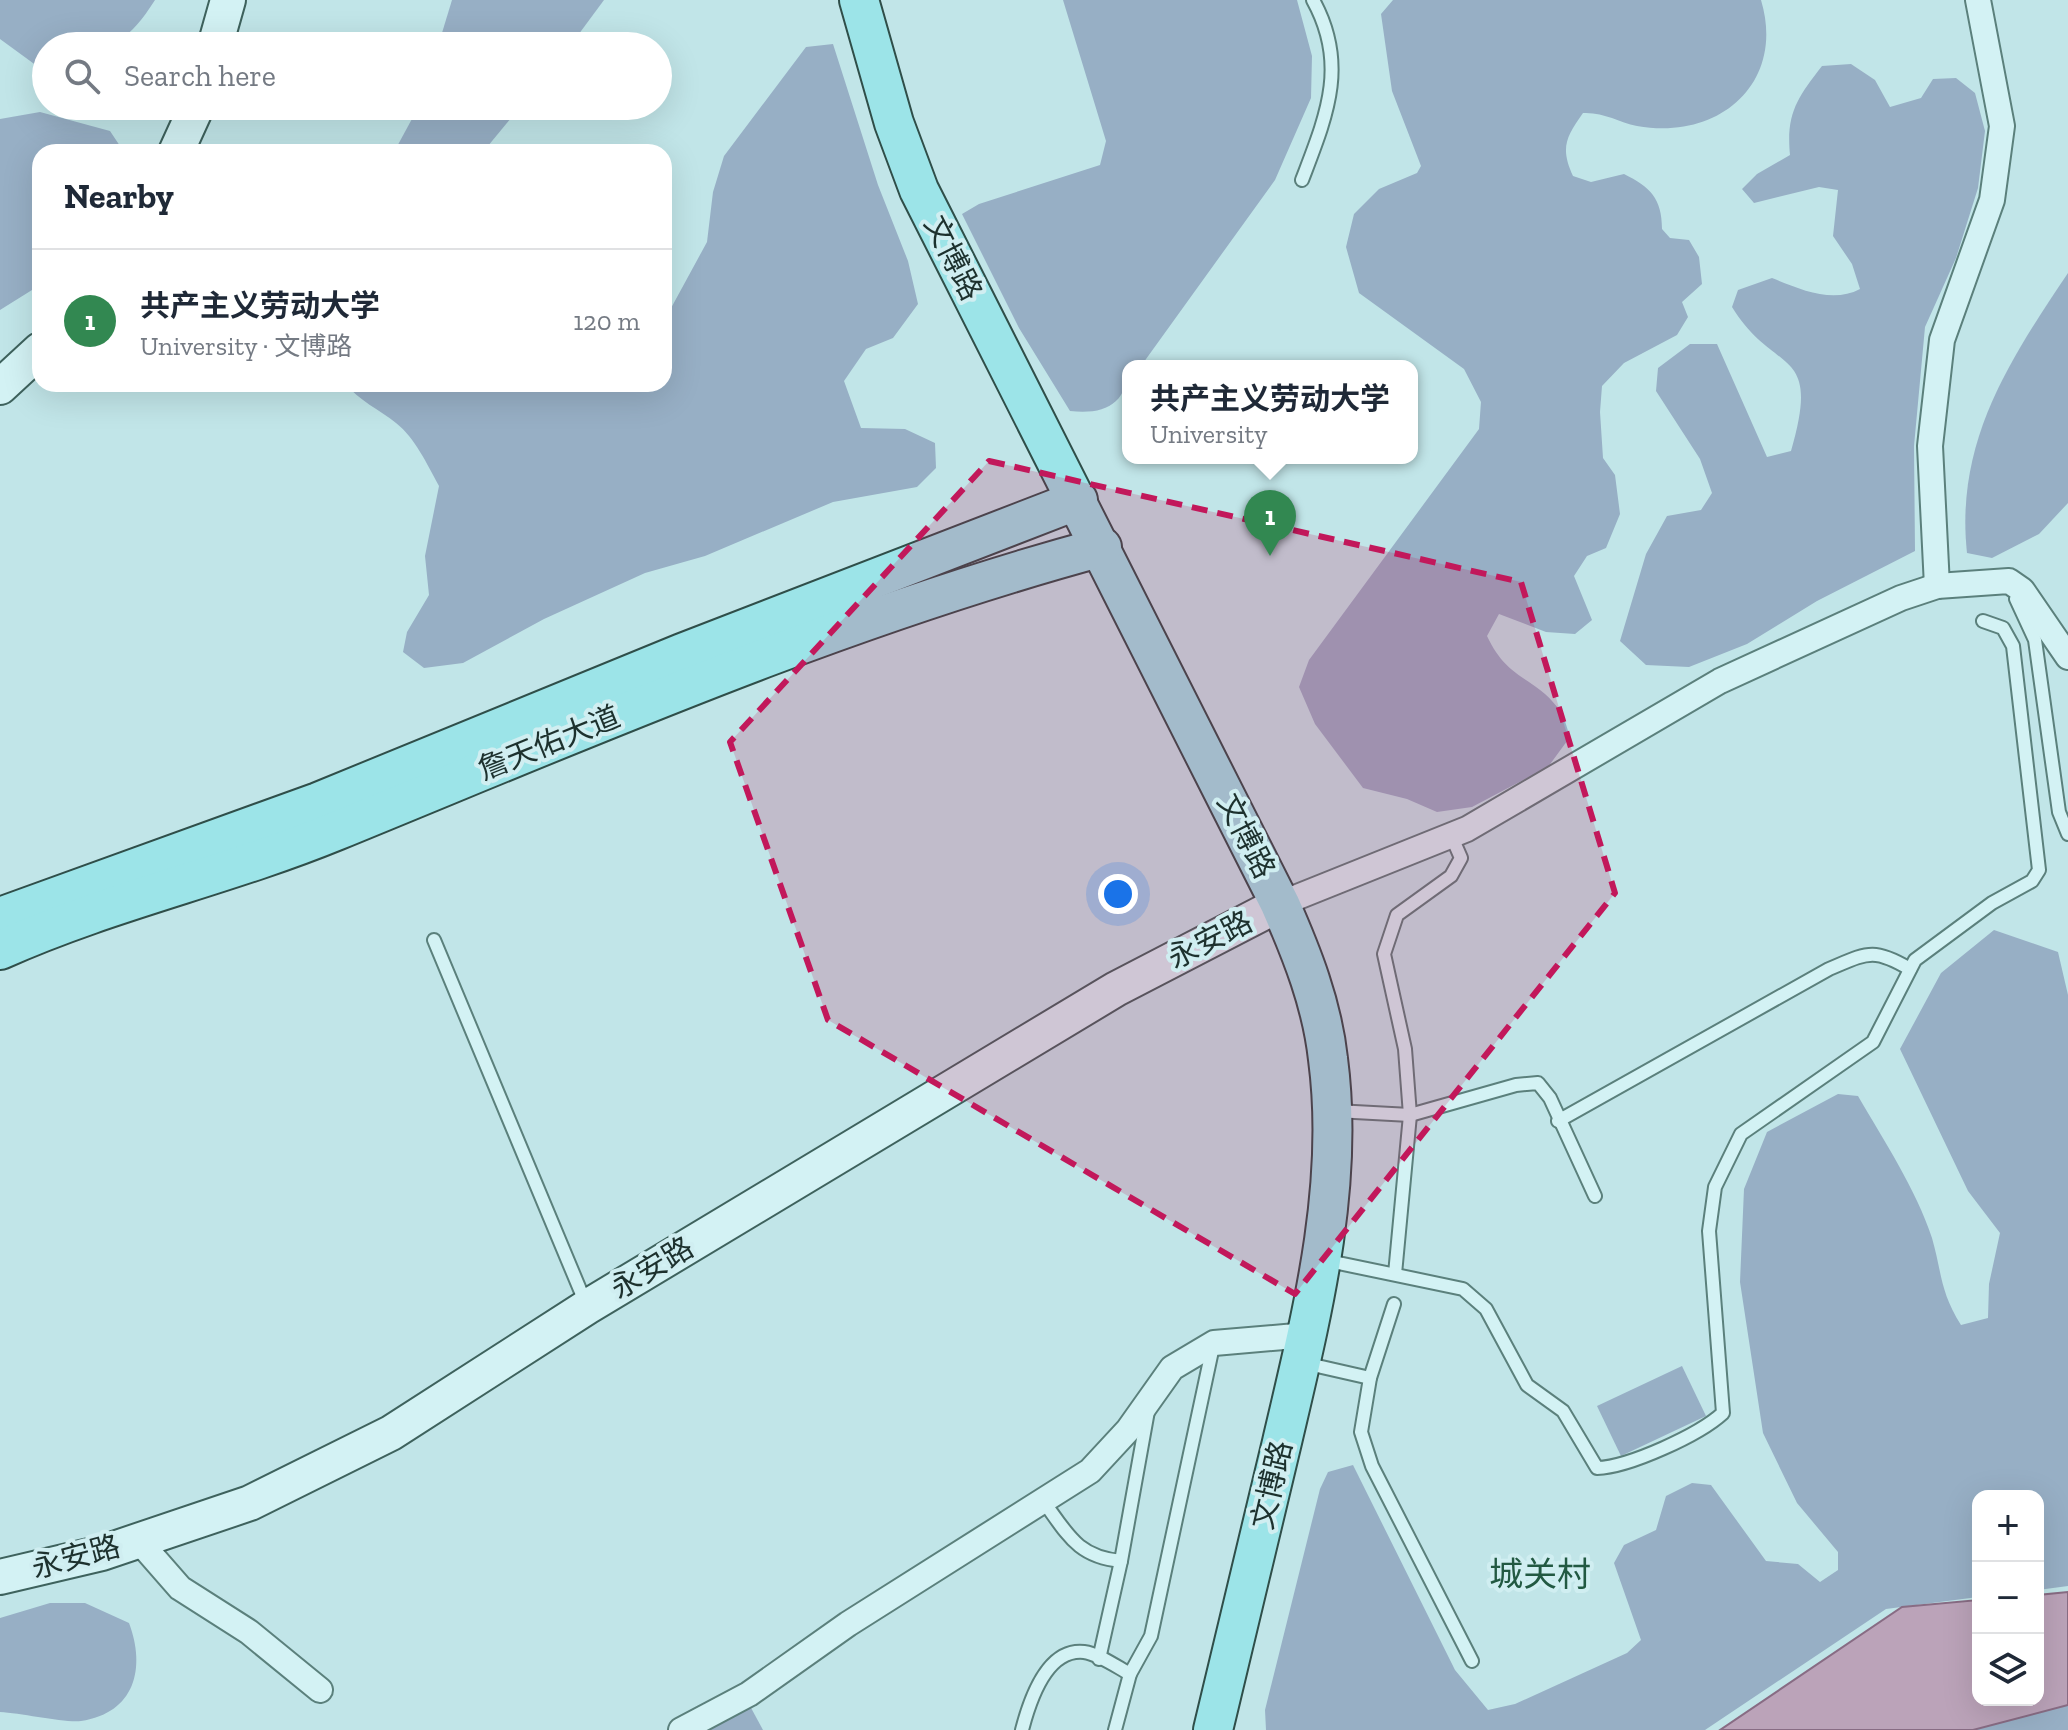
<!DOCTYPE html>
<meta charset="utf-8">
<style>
body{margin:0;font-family:"Zilla Slab","Noto Sans SC",serif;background:#f6f6f7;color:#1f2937}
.controls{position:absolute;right:24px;bottom:24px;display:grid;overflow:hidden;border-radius:16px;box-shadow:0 8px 32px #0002}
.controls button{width:72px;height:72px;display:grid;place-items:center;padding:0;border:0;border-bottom:2px solid #e0e1e3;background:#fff;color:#1f2937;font:40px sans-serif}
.you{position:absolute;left:1118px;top:894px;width:28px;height:28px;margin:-20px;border:6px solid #fff;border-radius:50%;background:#1a73e8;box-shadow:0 0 0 12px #1a73e833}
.badge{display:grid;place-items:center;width:52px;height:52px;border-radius:50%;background:#328851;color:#fff;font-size:26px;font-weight:700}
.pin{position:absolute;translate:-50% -66px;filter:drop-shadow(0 2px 4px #0008)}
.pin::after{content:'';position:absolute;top:42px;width:28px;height:24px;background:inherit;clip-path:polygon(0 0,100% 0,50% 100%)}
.popup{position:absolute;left:1122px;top:360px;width:296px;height:104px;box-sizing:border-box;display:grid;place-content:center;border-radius:16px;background:#fff;filter:drop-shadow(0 2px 6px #0005);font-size:26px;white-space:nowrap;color:#747a83}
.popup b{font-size:30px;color:#1f2937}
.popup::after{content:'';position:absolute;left:50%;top:100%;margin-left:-16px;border:16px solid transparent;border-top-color:#fff}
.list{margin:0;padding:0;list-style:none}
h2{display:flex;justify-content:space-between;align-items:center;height:104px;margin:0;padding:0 32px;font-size:34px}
h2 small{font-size:26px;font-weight:400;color:#747a83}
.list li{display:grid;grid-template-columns:52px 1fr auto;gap:24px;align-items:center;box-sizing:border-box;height:144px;padding:0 32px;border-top:2px solid #e0e1e3}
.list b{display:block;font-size:30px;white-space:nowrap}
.list p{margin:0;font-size:26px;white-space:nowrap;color:#747a83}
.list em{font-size:26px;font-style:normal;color:#747a83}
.icon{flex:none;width:44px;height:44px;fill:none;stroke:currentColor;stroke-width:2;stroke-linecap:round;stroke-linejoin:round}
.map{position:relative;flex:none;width:2068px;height:1730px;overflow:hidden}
.search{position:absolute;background:#fff;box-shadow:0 8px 32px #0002;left:32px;top:32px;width:640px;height:88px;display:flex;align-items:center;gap:20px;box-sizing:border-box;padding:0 28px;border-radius:44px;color:#747a83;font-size:30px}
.panel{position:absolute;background:#fff;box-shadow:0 8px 32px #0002;left:32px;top:144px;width:640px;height:248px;border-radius:24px}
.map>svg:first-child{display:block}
.green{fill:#97afc5}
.water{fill:#bba3b9;stroke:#886c84;stroke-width:2}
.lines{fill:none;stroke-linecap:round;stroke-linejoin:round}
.lane-casing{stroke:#5b807c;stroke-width:16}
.street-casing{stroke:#5b807c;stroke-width:28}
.secondary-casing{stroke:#3e625d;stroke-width:38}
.primary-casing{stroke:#2f4e49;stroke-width:42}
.lane{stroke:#d3f2f4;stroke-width:12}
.street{stroke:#d3f2f4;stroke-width:24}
.secondary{stroke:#d3f2f4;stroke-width:34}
.primary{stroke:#9ce4e8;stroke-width:38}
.marked{fill:#c2185b;fill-opacity:0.2;stroke:#c2185b;stroke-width:6;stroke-dasharray:16 10;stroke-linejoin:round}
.labels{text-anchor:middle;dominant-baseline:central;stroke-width:8;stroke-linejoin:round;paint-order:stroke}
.street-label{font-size:30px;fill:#1d312e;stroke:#d0eef1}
.quarter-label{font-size:34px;fill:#225942;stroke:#d0eef1}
</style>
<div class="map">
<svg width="2068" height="1730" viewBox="0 0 2068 1730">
<rect width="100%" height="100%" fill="#c1e5e8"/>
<!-- green -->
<g class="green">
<path d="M0 0H155C120 55 105 46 46 46V65L37 66 0 39Z"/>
<path d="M452 0H604L570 46H438Z"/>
<path d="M1063 0H1297L1312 56 1311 98 1275 180 1141 366H1128C1128 404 1105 415 1070 411L1019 328 962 214 979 204 1100 165 1106 141Z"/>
<path d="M1393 0H1761C1786 83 1719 141 1637 126 1618 122 1604 112 1583 113 1566 137 1560 148 1573 176L1591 182 1624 174C1650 187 1662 198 1662 229L1670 238 1689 240 1699 257 1702 284 1682 302 1688 317 1677 335 1624 363 1602 386 1600 412 1603 458 1615 475 1620 514 1606 548 1587 556 1574 576 1592 620 1575 634 1546 632 1499 614 1487 636C1508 681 1534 676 1558 708 1564 715 1567 728 1570 737L1548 767 1472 807 1437 812 1407 799 1363 788 1315 724 1299 687 1309 660 1479 429 1481 402 1464 369 1359 293 1346 247 1354 214 1379 189 1417 173 1421 166 1392 91 1381 14Z"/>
<path d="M833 44 878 185 908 261 918 304 893 338 866 349 844 381 861 428 905 429 935 443 936 468 917 487 833 502 705 556 645 573 544 619 463 663 424 668 403 652 407 632 429 595 425 556 439 486C427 464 415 438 396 423 379 409 359 401 346 384H664V321L707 242 713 192 724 156 806 47Z"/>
<path d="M1851 64 1875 80 1890 107 1921 98 1933 79 1956 78 1975 93 1985 131 1978 188 1956 258 1925 327 1914 446 1915 551 1817 601 1747 644 1689 667 1646 665 1620 641 1646 554 1667 516 1701 510 1712 493 1700 459 1656 391 1658 368 1690 344H1717L1767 457 1791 451C1822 344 1775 377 1732 307L1738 290 1772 278C1800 289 1832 304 1860 289L1852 264 1833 236 1838 190 1819 187 1754 203 1742 189 1757 174 1790 155C1786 114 1797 98 1822 66Z"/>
<path d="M419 106H521L483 152H394Z"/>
<path d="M40 112 110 131 124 152H40V285L0 310V119Z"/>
<path d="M2068 273V503L2039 534 1992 558 1967 553C1955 442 2009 361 2068 273Z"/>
<path d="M1994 930 2058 952 2068 995V1586L2038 1590V1496H1978V1597L1886 1609 1705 1730H1266L1265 1710 1320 1489 1328 1472 1353 1465 1455 1670 1488 1710 1515 1704 1627 1653 1641 1640 1614 1563 1624 1545 1656 1530 1666 1496 1692 1483 1711 1485 1766 1561 1798 1564 1820 1582 1838 1570V1552L1797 1503 1763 1433 1740 1282 1744 1189 1767 1132 1838 1094 1858 1096C1884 1141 1916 1189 1932 1238 1942 1273 1940 1292 1961 1325L1988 1318 1989 1284 2000 1233 1968 1191 1900 1049 1941 973Z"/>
<path d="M1682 1366 1706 1416 1621 1456 1597 1406Z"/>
<path d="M50 1603H85L129 1623C146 1668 135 1713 81 1721 65 1723 21 1713 0 1712V1618Z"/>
<path d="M2068 1705V1730H1973Z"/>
<path d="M750 1706 763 1730H703Z"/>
</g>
<!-- water -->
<path class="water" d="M2068 1592V1705L1973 1730H1720L1902 1607 1978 1600V1700H2038V1595Z"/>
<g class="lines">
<!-- lane casing -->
<g class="lane-casing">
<g id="lane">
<path d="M1302 180C1326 117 1349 65 1313 0"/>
<path d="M2016 599 2035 640 2059 812 2068 834"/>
<path d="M434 940 586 1304"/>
<path d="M1336 1111 1410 1115 1516 1085 1538 1083 1550 1098 1595 1196"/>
<path d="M1558 1121 1829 969C1867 953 1873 947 1910 969"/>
<path d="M1324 1260 1463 1289 1486 1309 1527 1385 1563 1411 1597 1468C1629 1467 1699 1435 1723 1413L1709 1231 1715 1187 1741 1134 1873 1042 1915 960 1992 903 2032 881 2039 870 2013 646 2003 628 1983 621"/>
<path d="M1395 1274 1410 1115 1405 1049 1384 954 1397 915 1451 876 1461 858 1451 835"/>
<path d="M1394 1304 1370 1378 1361 1432 1372 1466 1472 1661"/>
<path d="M1304 1363 1370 1378"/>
<path d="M1044 1502C1068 1535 1078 1557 1121 1561"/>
<path d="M1099 1659 1121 1561 1148 1411"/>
<path d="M1022 1730C1029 1703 1046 1648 1084 1652 1099 1654 1117 1667 1130 1674"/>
<path d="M1115 1730 1130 1674 1151 1636 1213 1346"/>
</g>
</g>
<!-- street casing -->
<g class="street-casing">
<g id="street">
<path d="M1937 586 1930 446 1942 340 1992 200 2002 126 1978 0"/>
<path d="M1280 904 1467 829 1720 681 1901 598 1937 586 2009 581 2022 590 2068 657"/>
<path d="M138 1540 180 1588 249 1632 320 1690"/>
<path d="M681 1730 749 1694 848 1624 1090 1471 1128 1430 1172 1368 1214 1343 1307 1335"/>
</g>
</g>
<!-- secondary casing -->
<g class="secondary-casing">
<g id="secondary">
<path d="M215 46 228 0"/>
<path d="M176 152 197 106"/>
<path d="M0 387 40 350"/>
<path d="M0 1577 102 1553 250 1503 391 1433 587 1307 1116 989 1280 904"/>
</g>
</g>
<!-- primary casing -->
<g class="primary-casing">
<g id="primary">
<path d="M859 0 894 123 919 190 1280 904C1302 954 1322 1004 1328 1059 1345 1187 1311 1318 1282 1442 1259 1538 1236 1634 1213 1730"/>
<path d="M0 917 318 802 682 653 1078 500"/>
<path d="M0 950C109 901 226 876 336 831 588 728 839 618 1102 547"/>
</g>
</g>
<!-- lane -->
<use href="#lane" class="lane"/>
<!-- street -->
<use href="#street" class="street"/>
<!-- secondary -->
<use href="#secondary" class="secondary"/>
<!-- primary -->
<use href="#primary" class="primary"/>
</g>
<!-- marked area -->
<path class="marked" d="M989 461 1521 582 1615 893 1295 1294 828 1020 730 742Z"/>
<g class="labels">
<!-- street labels -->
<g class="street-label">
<text transform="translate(953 258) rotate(63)">文博路</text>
<text transform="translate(549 743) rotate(-22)">詹天佑大道</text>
<text transform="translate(1246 836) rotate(63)">文博路</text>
<text transform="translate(1210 940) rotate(-27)">永安路</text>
<text transform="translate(652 1268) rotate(-31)">永安路</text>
<text transform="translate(1272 1485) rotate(-77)">文博路</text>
<text transform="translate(76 1557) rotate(-15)">永安路</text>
</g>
<!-- quarter labels -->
<g class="quarter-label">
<text x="1540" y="1574">城关村</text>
</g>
</g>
</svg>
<div class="controls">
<button>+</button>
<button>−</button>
<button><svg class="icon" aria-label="layers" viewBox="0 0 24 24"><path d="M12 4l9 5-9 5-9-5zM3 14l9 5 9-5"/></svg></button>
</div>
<div class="you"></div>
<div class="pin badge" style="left:1270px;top:556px">1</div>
<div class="popup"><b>共产主义劳动大学</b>University</div>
<div class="search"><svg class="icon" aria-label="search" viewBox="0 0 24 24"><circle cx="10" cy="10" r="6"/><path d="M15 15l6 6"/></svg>Search here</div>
<section class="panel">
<h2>Nearby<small></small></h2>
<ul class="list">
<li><span class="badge">1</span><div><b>共产主义劳动大学</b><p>University · 文博路</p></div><em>120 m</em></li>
</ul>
</section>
</div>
